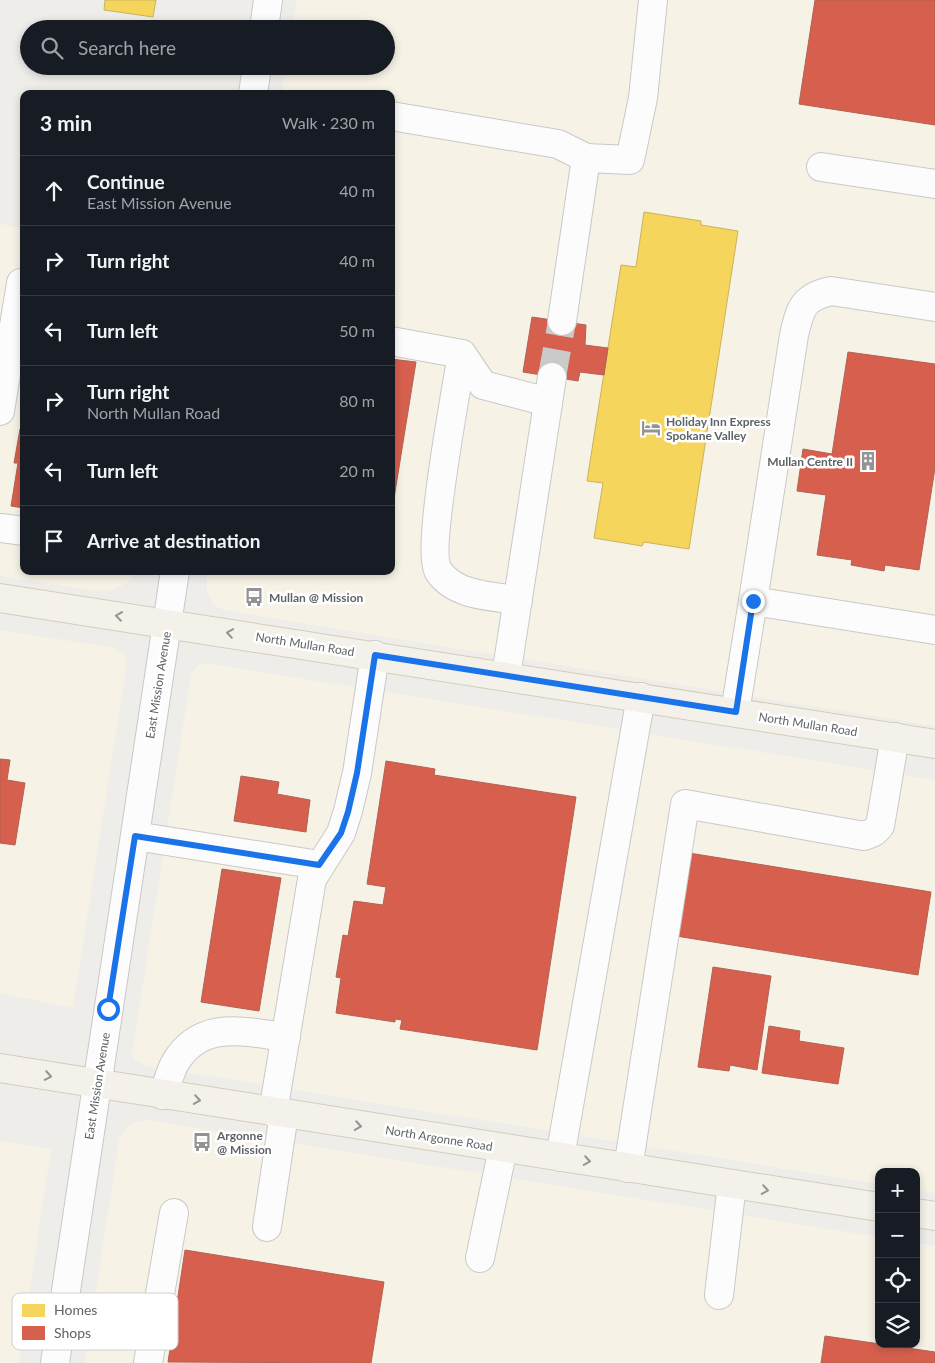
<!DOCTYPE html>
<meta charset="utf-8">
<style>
body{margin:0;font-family:Lato,sans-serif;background:#242831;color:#f1f3f6}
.controls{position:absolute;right:15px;bottom:15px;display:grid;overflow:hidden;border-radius:10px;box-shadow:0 2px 8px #0003}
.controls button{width:45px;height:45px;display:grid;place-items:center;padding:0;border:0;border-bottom:1px solid #363941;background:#171b24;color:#f1f3f6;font:25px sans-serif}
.stop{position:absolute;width:15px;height:15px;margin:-11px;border:4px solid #1a73e8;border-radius:50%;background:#fff}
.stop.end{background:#1a73e8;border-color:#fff;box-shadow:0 1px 5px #0008}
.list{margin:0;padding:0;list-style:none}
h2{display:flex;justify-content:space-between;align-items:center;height:65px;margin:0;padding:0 20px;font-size:21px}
h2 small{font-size:16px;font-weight:400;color:#9ea1a6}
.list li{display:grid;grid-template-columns:32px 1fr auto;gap:15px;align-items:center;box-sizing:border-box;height:70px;padding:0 20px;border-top:1px solid #363941}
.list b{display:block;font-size:19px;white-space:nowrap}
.list p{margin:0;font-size:16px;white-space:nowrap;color:#9ea1a6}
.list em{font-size:16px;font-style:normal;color:#9ea1a6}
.icon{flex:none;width:28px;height:28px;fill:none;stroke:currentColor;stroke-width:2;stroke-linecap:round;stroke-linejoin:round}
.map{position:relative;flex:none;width:935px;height:1363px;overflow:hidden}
.search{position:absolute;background:#171b24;box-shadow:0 2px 8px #0003;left:20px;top:20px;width:375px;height:55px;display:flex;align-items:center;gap:12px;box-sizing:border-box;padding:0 18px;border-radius:28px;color:#9ea1a6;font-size:19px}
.panel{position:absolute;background:#171b24;box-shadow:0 2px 8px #0003;left:20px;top:90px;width:375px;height:485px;border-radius:10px}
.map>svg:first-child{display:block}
.commercial{fill:#f6f2e5}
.homes{fill:#f6d55c;stroke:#c9b35f}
.shops{fill:#d6604d;stroke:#b26155}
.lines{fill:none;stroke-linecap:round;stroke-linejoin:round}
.minor-tunnel{stroke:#cacac9;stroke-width:28;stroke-dasharray:28 14;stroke-linecap:butt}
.minor-casing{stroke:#c9c9ca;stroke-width:30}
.major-casing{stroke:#d4cdba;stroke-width:30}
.minor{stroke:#fcfcfc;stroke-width:28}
.major{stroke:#f3f1ea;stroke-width:28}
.oneway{stroke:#939595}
.route{stroke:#1a73e8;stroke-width:6}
.labels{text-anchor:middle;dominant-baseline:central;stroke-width:5;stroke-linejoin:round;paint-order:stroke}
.poi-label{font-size:12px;font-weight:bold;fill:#5f6367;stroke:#fff;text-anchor:start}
.street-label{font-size:12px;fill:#5f6367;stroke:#fff}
.key{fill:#fff;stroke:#cfd0d1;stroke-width:1}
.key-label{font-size:14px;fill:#5f6367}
</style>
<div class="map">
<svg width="935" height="1363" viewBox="0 0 935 1363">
<rect width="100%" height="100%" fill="#eeedea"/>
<!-- commercial -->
<g class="commercial">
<path d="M297 0H935V726L226 611 215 606 207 594V571H391V94H282L286 66H386V29H292Z"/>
<path d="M0 224 24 228V571H137L127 583 113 590 95 591 0 576Z"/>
<path d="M0 630 115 648 124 653 127 662 73 1008 0 993Z"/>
<path d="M206 663 935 780V1193L916 1190V1172H879V1184L145 1066 135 1060 132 1054 191 675 197 666Z"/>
<path d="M147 1120 879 1237V1344H916V1243L935 1246V1363H85L119 1140 124 1130 135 1122Z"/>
<path d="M0 1141 51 1149 19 1363H0Z"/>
</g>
<!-- homes -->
<g class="homes">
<path d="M105 0H156L153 17 104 10Z"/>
<path d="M644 212 701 221V225L738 231 689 549 644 542 642 546 594 538 603 483 587 481 621 265 636 267Z"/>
</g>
<!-- shops -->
<g class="shops">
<path d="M815 0H935V125L799 104Z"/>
<path d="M532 317 586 325 585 345 608 348 604 375 580 372 578 381 523 372Z"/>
<path d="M848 352 935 364V468L919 570 885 565 884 571 851 565 852 560 817 555 826 495 797 491 803 449 832 454Z"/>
<path d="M391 359 416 362 391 517Z"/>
<path d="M24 427V508L11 506 18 463H14L20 429H23Z"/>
<path d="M0 759 10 760 7 780 25 783 15 845 0 843Z"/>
<path d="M386 761 435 769 434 775 576 797 537 1050 400 1029 402 1020 395 1019V1022L336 1013 341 978 336 977 343 935 348 936 354 901 383 905 386 887 367 884Z"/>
<path d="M241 776 279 782 277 794 310 800 306 832 234 821Z"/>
<path d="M689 853 931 892 918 975 676 936Z"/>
<path d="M222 869 281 878 259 1011 201 1002Z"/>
<path d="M713 967 771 976 757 1070 730 1065 729 1071 698 1067Z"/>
<path d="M769 1026 800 1031 799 1041 844 1048 838 1084 762 1073Z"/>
<path d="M185 1250 384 1282 371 1363 168 1362Z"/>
<path d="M825 1336 935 1352V1363H821Z"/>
</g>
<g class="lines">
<!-- minor-tunnel -->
<path class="minor-tunnel" d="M552 377 562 321"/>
<!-- minor casing -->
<g class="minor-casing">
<g id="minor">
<path d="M264 29 268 0"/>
<path d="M253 94 257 66"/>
<path d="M391 116 558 144 586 158 562 321"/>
<path d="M586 158 630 160 643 98 653 0"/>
<path d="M821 167 935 184"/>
<path d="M935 307 831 291C803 297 800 309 794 335L753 601 935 630"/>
<path d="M391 341 462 354 483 385 548 402"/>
<path d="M462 354C457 387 425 553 439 572 456 596 491 596 518 600"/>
<path d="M0 411 21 283H24"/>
<path d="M0 528 24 531"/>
<path d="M506 676 552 377"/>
<path d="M735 712 753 601"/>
<path d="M135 836 319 865"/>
<path d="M163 1095C167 1085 170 1072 175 1063 201 1019 244 1032 286 1037"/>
<path d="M273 1112 312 879 341 833 348 811 357 773 375 655"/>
<path d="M560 1157 641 697"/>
<path d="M628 1168 685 804 864 836 874 832 880 826 895 737"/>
<path d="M267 1227 284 1114"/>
<path d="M480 1258 503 1148"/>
<path d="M719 1295 732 1184"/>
<path d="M55 1363 175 571"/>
<path d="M148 1363 174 1213"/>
</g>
</g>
<!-- major casing -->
<g class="major-casing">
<g id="major">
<path d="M0 598 935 744"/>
<path d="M0 1068 879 1207"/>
<path d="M916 1213 935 1216"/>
</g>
</g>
<!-- minor -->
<use href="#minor" class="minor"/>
<!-- major -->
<use href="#major" class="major"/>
</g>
<!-- one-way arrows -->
<defs><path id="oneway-chevron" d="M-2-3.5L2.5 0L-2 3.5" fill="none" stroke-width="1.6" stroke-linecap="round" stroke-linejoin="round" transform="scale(1.25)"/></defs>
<g class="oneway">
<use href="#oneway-chevron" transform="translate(119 616) rotate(-172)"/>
<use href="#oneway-chevron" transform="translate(230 633) rotate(-171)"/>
<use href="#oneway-chevron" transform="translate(48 1076) rotate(10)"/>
<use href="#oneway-chevron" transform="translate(197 1100) rotate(9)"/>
<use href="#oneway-chevron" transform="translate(358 1126) rotate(9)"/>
<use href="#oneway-chevron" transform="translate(587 1161) rotate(9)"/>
<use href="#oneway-chevron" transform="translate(765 1190) rotate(9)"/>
</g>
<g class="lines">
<!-- route -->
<path class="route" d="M108 1009 135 836 319 865 341 833 348 812 357 773 375 655 736 712 753 601"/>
</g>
<!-- icons -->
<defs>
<g id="hotel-bare" transform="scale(1.5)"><path d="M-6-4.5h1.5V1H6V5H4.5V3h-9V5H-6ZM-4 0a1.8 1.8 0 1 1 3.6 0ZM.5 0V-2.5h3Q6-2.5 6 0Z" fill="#919395" stroke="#fff" stroke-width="2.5" paint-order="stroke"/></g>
<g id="building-bare" transform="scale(1.5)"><path d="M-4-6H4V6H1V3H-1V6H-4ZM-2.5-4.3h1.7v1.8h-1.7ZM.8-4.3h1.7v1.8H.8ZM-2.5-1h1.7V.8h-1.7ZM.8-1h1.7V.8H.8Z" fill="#919395" stroke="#fff" stroke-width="2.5" paint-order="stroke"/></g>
<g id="bus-bare" transform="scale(1.5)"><path d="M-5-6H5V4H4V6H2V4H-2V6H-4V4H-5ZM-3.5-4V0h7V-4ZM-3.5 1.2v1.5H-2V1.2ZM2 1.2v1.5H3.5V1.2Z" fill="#919395" stroke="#fff" stroke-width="2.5" paint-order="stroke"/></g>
</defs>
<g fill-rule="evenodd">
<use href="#hotel-bare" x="651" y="428"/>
<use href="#building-bare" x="868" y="461"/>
<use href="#bus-bare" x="254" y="597"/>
<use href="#bus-bare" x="202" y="1142"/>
</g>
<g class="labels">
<!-- poi labels -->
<g class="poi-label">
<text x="666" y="421">Holiday Inn Express<tspan x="666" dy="14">Spokane Valley</tspan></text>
<text x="853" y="461" text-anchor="end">Mullan Centre II</text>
<text x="269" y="597">Mullan @ Mission</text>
<text x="217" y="1135">Argonne<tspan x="217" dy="14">@ Mission</tspan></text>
</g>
<!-- street labels -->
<g class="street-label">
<text transform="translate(305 644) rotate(9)">North Mullan Road</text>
<text transform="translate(158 685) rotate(-81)">East Mission Avenue</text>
<text transform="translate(808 724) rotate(9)">North Mullan Road</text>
<text transform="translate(97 1086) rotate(-81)">East Mission Avenue</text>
<text transform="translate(439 1138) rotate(9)">North Argonne Road</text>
</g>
</g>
<!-- legend -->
<rect x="12" y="1293" width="166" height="57" rx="8" class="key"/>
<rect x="22" y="1304" width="23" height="13" fill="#f6d55c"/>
<rect x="22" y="1326" width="23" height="14" fill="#d6604d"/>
<g class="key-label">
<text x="54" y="1315">Homes</text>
<text x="54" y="1338">Shops</text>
</g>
</svg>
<div class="controls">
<button>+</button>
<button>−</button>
<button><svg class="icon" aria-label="locate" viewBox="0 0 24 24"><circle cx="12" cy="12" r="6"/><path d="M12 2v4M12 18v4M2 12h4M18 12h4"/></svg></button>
<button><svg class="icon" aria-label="layers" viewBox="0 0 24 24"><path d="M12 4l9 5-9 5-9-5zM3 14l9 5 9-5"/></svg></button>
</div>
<div class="stop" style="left:108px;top:1009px"></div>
<div class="stop end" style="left:753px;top:601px"></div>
<div class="search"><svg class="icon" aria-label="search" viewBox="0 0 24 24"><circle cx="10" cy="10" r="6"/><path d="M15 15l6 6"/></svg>Search here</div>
<section class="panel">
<h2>3 min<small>Walk · 230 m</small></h2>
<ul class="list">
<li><svg class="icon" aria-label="ahead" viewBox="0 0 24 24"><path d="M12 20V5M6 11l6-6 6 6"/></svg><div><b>Continue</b><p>East Mission Avenue</p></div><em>40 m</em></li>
<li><svg class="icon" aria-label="right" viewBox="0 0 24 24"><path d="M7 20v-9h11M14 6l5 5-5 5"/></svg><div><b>Turn right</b></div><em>40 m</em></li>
<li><svg class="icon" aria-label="left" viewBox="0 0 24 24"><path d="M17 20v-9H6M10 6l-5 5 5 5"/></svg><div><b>Turn left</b></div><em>50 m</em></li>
<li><svg class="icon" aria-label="right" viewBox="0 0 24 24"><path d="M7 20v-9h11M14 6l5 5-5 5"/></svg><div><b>Turn right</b><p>North Mullan Road</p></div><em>80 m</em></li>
<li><svg class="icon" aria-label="left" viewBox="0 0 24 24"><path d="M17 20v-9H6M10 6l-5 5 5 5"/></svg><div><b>Turn left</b></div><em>20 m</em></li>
<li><svg class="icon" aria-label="arrive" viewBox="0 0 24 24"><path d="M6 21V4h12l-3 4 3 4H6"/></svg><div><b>Arrive at destination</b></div></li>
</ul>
</section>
</div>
